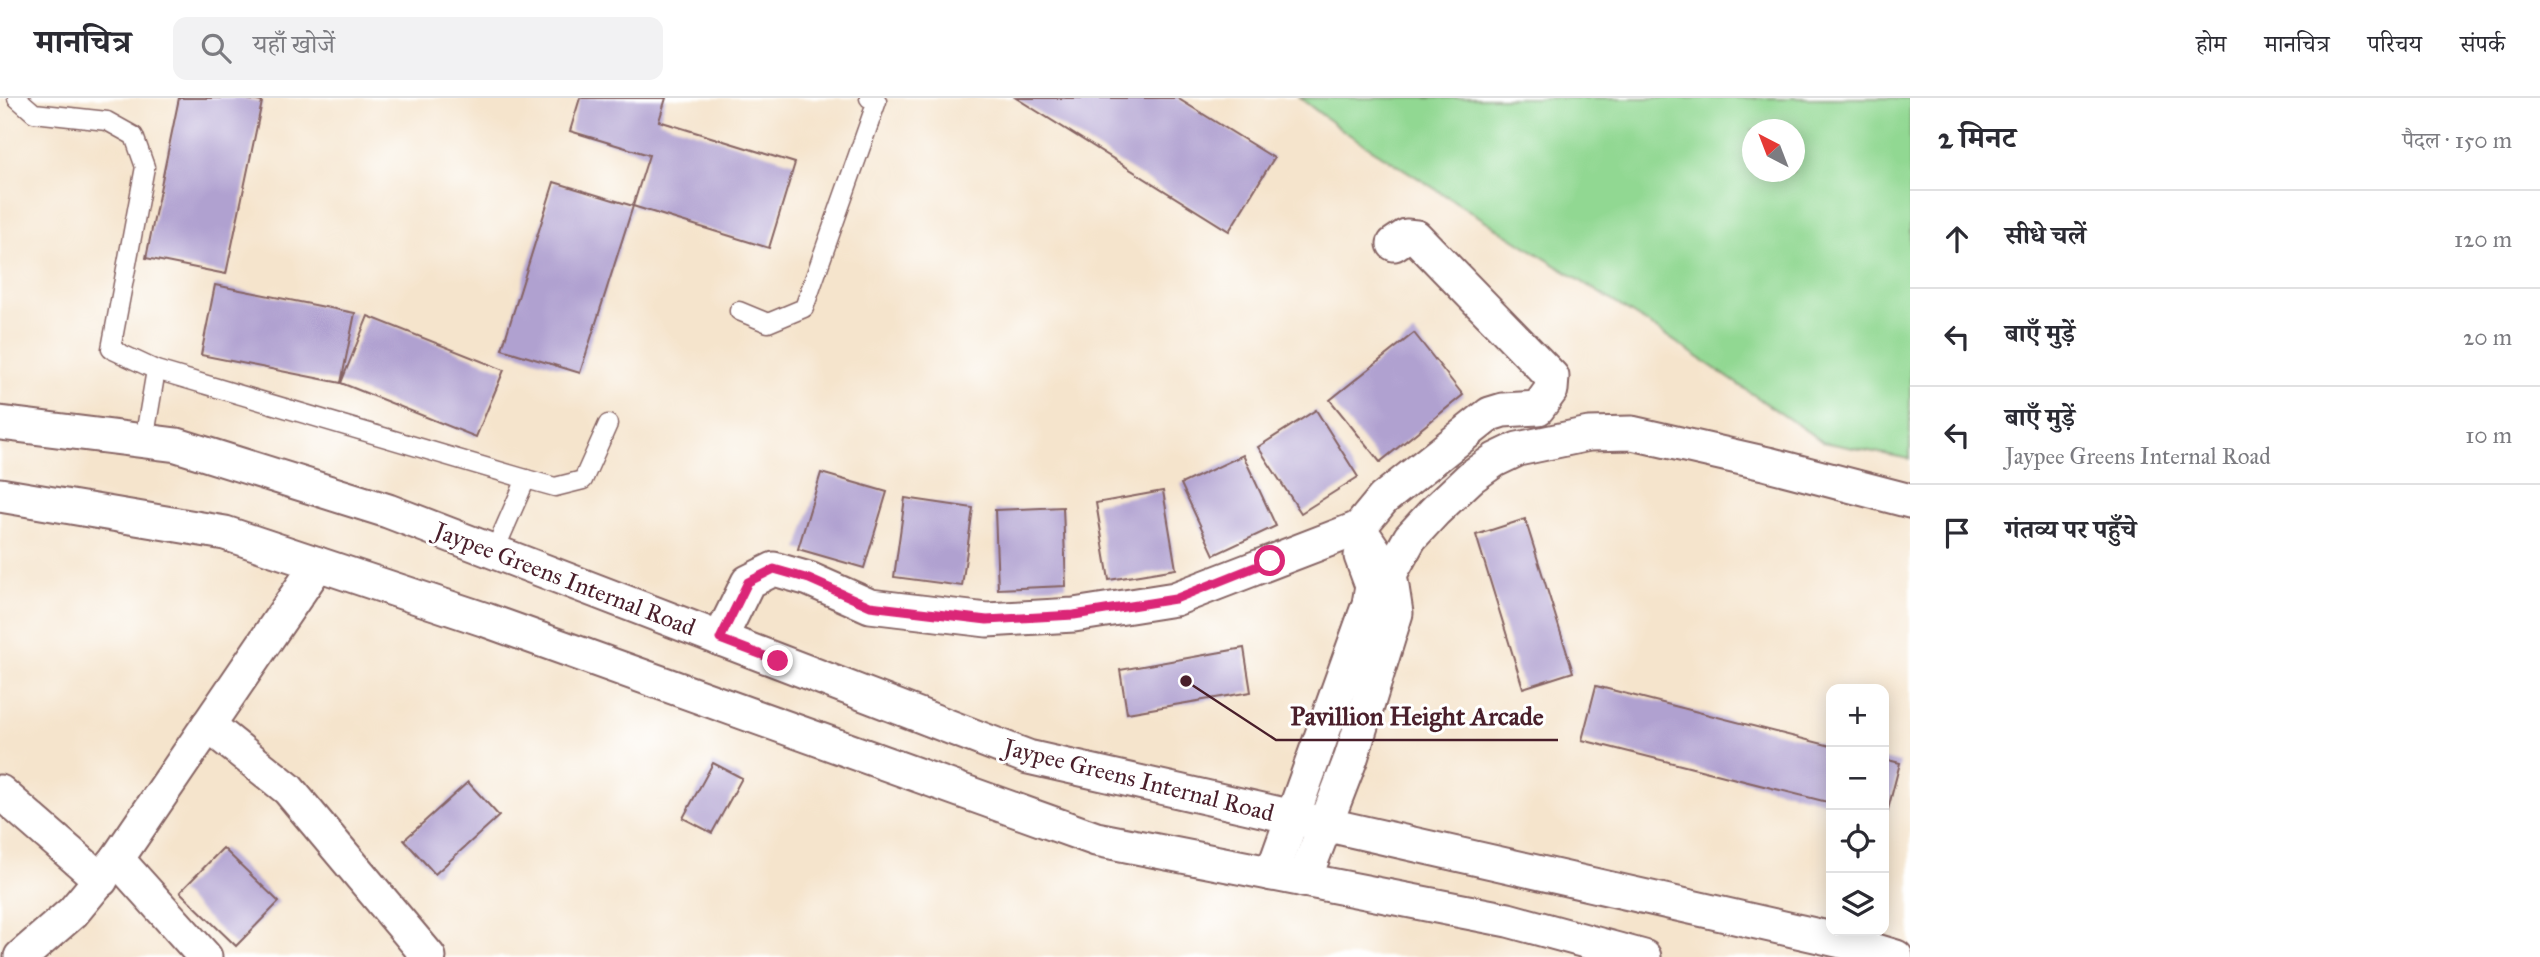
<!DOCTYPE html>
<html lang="hi">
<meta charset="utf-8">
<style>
body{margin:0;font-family:"IM FELL Great Primer","Noto Serif Devanagari",serif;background:#f2f2f3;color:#2b2b33}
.controls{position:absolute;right:21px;bottom:21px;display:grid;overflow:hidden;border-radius:14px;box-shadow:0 4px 18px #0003}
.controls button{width:63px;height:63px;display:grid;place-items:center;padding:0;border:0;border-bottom:2px solid #e1e1e2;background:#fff;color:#2b2b33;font:35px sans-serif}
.compass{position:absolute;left:1742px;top:21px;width:63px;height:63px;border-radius:50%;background:#fff;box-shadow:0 4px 18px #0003;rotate:318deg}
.stop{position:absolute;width:21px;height:21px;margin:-16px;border:5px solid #db2777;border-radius:50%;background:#fff}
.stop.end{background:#db2777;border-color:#fff;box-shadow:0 2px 7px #0008}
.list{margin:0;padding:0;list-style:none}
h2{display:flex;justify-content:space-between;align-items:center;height:91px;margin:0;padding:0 28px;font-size:30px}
h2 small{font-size:23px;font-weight:400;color:#7c7c81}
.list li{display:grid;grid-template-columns:46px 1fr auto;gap:21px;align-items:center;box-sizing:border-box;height:98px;padding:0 28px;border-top:2px solid #e1e1e2}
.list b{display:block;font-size:26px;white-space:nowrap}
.list p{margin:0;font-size:23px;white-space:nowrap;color:#7c7c81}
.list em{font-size:23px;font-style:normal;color:#7c7c81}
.icon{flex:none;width:38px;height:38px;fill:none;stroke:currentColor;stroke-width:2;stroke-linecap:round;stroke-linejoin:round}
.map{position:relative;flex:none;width:1910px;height:859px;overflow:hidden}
header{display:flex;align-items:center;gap:42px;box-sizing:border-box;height:98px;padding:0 35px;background:#fff;border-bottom:2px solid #e1e1e2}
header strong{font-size:33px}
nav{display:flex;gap:38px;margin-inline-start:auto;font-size:24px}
.search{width:490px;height:63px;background:#f2f2f3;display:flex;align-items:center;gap:18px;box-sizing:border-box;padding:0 24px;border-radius:14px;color:#7c7c81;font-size:26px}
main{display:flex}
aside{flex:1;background:#fff}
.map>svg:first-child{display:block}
.green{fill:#91d892;stroke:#6e7c5e;stroke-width:2;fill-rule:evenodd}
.building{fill:#b0a1d0}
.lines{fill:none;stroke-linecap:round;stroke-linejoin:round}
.lane-casing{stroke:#866463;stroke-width:21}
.street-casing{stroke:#866463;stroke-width:37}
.lane{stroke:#fff;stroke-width:18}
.street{stroke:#fff;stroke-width:33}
.route{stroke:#db2777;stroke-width:9}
.labels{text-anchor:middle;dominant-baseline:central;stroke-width:6;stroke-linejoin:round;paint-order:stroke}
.street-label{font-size:24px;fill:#4a1f2b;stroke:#fff}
.leader{fill:none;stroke:#4a1f2b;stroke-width:2.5}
.callout-dot{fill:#4a1f2b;stroke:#fff;stroke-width:2.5}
.callout-label{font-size:26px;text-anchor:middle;font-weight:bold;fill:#4a1f2b;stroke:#fff;stroke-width:6;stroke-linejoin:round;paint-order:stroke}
</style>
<header>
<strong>मानचित्र</strong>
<div class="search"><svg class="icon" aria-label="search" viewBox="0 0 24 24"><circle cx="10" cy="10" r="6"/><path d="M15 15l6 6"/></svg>यहाँ खोजें</div>
<nav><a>होम</a><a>मानचित्र</a><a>परिचय</a><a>संपर्क</a></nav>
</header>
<main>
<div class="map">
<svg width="1910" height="859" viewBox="0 0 1910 859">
<rect width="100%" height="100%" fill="#fff"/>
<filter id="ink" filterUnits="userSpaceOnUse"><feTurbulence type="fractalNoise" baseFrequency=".0143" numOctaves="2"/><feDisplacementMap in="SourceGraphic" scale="14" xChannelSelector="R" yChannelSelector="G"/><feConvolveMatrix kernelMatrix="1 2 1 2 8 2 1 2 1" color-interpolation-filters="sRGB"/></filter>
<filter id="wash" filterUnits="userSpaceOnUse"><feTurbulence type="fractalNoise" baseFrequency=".00686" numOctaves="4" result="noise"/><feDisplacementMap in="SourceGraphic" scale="28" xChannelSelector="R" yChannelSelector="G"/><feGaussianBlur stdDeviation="1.57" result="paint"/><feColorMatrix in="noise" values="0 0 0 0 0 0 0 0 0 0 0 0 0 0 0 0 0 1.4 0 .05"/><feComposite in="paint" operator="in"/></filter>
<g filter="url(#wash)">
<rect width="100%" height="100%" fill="#f5e4cc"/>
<!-- green -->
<path class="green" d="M1300 0H1910V361L1823 344 1655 230 1339 30ZM1752 32H1794V74H1752Z"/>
<g id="blocks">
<!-- building -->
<g class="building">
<path d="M179 0H241L262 4 226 176 146 160Z"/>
<path d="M580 0H666L659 23 795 65 769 150 633 108 649 57 570 33Z"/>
<path d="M1016 0H1177L1274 60 1229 133Z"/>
<path d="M554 84 633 108 580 275 502 251Z"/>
<path d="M215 187 355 215 341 285 368 218 504 272 476 339 341 285 201 257Z"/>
<path d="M1414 235 1463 297 1380 364 1330 302Z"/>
<path d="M1316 312 1358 379 1301 415 1258 349Z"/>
<path d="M1243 357 1276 428 1214 457 1181 386Z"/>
<path d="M821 375 887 394 864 470 798 451Z"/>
<path d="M1163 393 1176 471 1109 482 1096 405Z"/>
<path d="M905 400 973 410 962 488 894 479Z"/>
<path d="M1063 409 1066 488 998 491 995 412Z"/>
<path d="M1525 421 1573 574 1523 590 1476 437Z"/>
<path d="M1244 550 1251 594 1127 615 1120 572Z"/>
<path d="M1596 588 1831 648V705L1582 642Z"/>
<path d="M1884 661 1900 665 1886 719H1884Z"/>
<path d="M713 665 742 680 712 735 683 720Z"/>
<path d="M468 684 499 718 435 776 404 742Z"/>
<path d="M223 750 279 804 236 848 180 794Z"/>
</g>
</g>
</g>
<g filter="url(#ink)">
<use href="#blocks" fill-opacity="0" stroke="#866463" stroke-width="2"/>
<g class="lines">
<!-- lane casing -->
<g class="lane-casing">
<g id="lane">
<path d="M17 0 34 15 107 23 134 38 145 69 111 251 156 272 526 381 494 454"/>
<path d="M739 213 768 225 804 210 877 3 869 0"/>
<path d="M144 343 156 272"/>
<path d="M526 381 555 389 583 382 608 326"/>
</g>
</g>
<!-- street casing -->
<g class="street-casing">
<g id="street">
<path d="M0 325 177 347 388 413 1028 659 1850 845 1896 859"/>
<path d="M0 397 225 435 486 522 1096 741 1508 822 1644 859"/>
<path d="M1390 476 1410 440 1435 413 1471 379 1495 362 1518 351 1589 336 1632 335 1768 366 1910 403"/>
<path d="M720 541 748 484 774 471 809 481 870 508 987 522 1074 517 1175 501 1359 430"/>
<path d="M208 627 288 691 429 859"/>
<path d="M0 694 101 782"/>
<path d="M117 761 205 859"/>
<path d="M1272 776 1369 506 1372 488 1361 458"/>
<path d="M1304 782 1351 660 1396 515 1390 476 1359 430 1383 401 1490 316 1503 312 1538 310 1551 292 1552 279 1416 139 1406 138 1394 146"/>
<path d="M21 859 73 814 117 761 318 466"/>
</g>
</g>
<!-- lane -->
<use href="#lane" class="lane"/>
<!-- street -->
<use href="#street" class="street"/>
</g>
</g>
<g class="lines" filter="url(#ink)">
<!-- route -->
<path class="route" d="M778 563 720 541 748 484 774 471 809 481 870 508 987 522 1074 517 1175 501 1270 463"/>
</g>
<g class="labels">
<!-- street labels -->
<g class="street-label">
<text transform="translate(565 481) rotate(21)">Jaypee Greens Internal Road</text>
<text transform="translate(1139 682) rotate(14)">Jaypee Greens Internal Road</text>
</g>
</g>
<!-- callouts -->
<path class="leader" d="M1186 583L1276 642H1558"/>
<circle class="callout-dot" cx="1186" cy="583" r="7"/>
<g class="callout-label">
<text x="1417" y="627">Pavillion Height Arcade</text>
</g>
</svg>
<div class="controls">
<button>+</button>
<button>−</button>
<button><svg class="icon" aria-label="locate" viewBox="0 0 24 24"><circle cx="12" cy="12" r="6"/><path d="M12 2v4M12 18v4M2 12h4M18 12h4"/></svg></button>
<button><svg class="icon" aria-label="layers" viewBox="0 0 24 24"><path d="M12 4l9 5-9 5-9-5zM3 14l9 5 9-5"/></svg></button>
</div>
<svg class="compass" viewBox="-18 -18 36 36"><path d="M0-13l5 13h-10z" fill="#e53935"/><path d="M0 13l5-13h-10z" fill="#7c7c81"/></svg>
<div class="stop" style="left:1270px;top:463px"></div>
<div class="stop end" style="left:778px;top:563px"></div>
</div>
<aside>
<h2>2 मिनट<small>पैदल · 150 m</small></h2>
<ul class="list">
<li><svg class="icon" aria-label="ahead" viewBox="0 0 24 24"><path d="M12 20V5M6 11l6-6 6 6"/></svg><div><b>सीधे चलें</b></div><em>120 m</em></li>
<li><svg class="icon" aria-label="left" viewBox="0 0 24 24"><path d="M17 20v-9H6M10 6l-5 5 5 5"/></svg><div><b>बाएँ मुड़ें</b></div><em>20 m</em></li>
<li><svg class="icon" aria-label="left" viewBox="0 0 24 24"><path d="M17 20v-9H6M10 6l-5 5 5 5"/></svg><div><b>बाएँ मुड़ें</b><p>Jaypee Greens Internal Road</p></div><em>10 m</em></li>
<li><svg class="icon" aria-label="arrive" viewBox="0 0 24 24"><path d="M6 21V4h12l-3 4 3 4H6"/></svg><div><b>गंतव्य पर पहुँचे</b></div></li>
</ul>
</aside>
</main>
